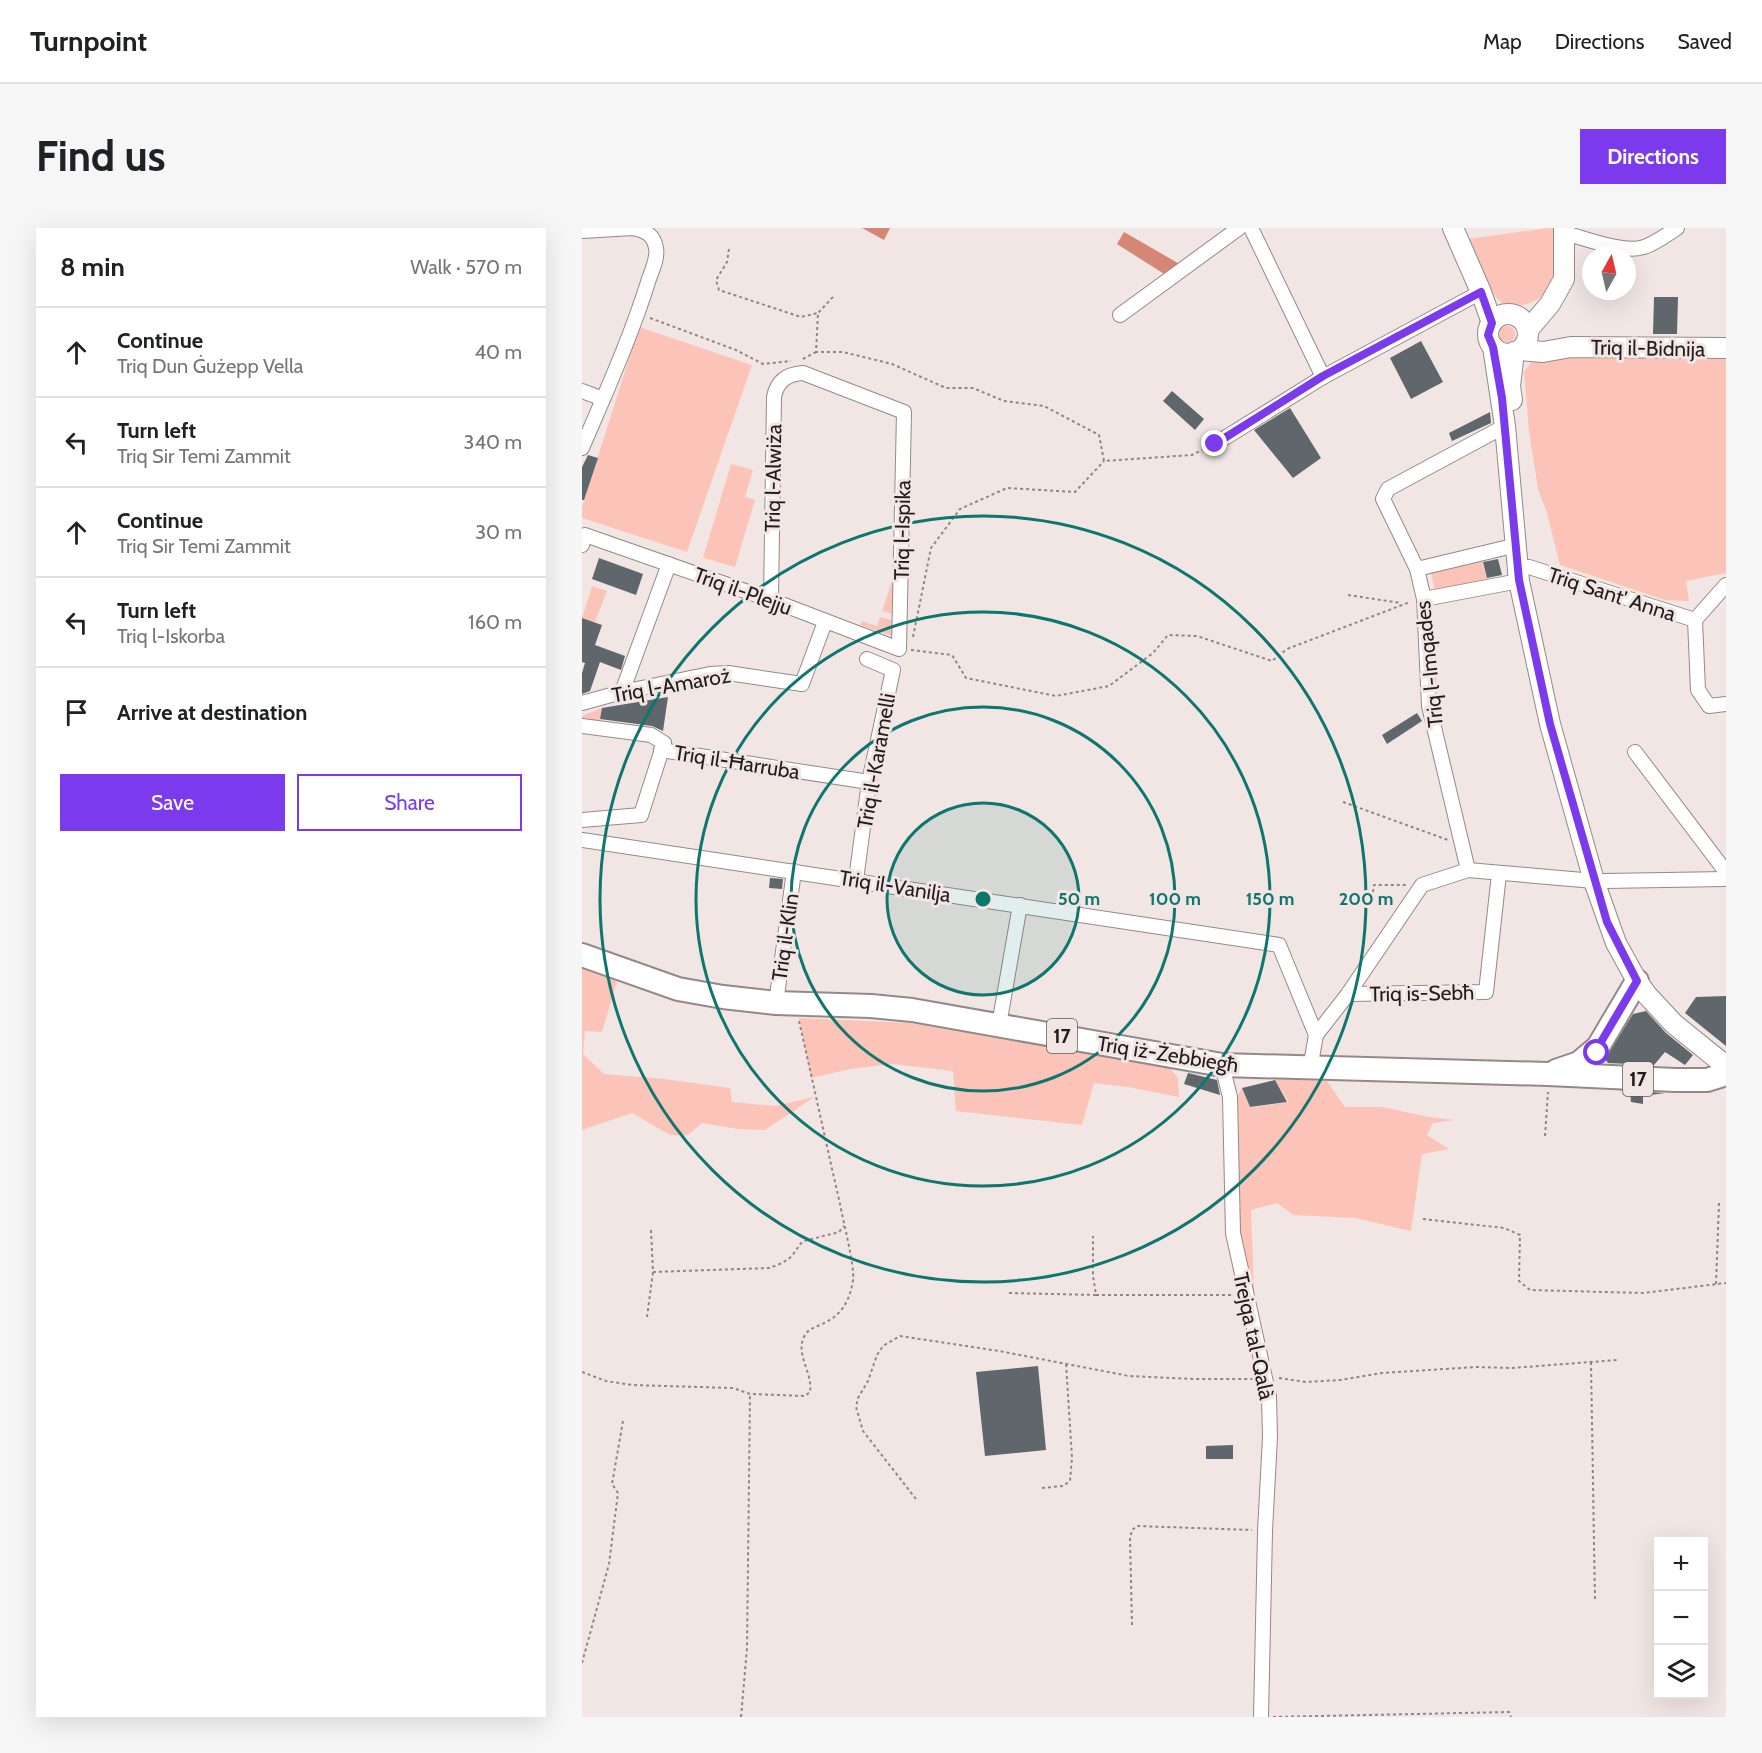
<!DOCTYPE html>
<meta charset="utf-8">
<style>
body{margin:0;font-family:Cabin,sans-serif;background:#f6f6f6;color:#202124}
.controls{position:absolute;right:18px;bottom:18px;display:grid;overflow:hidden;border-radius:0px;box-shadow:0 6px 24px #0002}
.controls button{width:54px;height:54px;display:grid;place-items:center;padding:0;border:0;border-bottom:2px solid #e0e0e0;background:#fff;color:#202124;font:30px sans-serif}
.compass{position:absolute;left:1000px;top:18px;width:54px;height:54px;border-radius:50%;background:#fff;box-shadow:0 6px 24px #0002;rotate:8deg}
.stop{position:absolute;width:18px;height:18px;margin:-14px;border:4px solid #7c3aed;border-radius:50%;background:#fff}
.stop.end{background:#7c3aed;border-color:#fff;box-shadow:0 2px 6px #0008}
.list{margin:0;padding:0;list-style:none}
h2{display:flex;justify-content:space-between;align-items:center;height:78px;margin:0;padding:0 24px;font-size:26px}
h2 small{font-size:20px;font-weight:400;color:#757577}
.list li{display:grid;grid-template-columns:39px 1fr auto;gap:18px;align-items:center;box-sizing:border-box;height:90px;padding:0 24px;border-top:2px solid #e0e0e0}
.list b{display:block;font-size:22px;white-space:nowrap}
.list p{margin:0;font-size:20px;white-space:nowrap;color:#757577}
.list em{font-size:20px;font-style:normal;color:#757577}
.actions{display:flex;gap:12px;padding:18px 24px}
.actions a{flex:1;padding:14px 0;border:2px solid #7c3aed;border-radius:0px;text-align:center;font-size:21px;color:#7c3aed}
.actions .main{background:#7c3aed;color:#fff}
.icon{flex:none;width:33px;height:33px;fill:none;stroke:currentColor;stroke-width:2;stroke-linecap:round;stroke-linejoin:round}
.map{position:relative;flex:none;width:1144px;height:1489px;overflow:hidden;border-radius:0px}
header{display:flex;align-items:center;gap:36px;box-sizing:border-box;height:84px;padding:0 30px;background:#fff;border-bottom:2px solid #e0e0e0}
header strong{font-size:28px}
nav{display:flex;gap:33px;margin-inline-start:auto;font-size:21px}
.intro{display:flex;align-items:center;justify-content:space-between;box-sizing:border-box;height:144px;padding:0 36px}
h1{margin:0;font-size:42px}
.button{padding:15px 27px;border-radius:0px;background:#7c3aed;color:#fff;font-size:21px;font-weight:700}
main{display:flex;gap:36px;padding:0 36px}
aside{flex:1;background:#fff;border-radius:0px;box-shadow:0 6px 24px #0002}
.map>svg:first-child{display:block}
.green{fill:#fcc4b8}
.water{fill:#d68676}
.building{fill:#5f676c}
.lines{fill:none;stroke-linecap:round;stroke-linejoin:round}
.street-casing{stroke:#948987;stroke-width:16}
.secondary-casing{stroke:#948987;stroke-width:22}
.primary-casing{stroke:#948987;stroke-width:26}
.path{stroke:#8f8685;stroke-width:2;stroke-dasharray:3 3;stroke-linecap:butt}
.street{stroke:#fff;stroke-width:14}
.secondary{stroke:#fff;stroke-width:20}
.primary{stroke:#fff;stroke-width:22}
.route{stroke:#7c3aed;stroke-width:8}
.ring{fill:none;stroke:#0f766e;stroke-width:3}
.labels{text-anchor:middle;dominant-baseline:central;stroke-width:6;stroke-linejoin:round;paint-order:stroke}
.shield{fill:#f1e6e3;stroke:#605958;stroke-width:1.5}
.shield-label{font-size:20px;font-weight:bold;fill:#221d1d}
.street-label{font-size:21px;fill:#221d1d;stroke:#f1e6e3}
.centre{fill:#0f766e;stroke:#f1e6e3;stroke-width:3}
.ring-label{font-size:18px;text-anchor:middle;font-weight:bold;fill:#0f766e;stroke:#f1e6e3;stroke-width:6;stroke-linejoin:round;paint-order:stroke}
</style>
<header>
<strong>Turnpoint</strong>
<nav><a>Map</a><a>Directions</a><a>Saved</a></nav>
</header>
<div class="intro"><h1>Find us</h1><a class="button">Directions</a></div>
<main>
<aside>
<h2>8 min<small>Walk · 570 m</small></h2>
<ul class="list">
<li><svg class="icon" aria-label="ahead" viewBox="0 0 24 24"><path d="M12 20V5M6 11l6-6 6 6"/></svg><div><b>Continue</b><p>Triq Dun Ġużepp Vella</p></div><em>40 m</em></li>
<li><svg class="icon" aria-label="left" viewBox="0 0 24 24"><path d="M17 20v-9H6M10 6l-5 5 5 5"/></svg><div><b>Turn left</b><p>Triq Sir Temi Zammit</p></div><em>340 m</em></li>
<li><svg class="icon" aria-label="ahead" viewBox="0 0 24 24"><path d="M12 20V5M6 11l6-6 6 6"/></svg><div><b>Continue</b><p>Triq Sir Temi Zammit</p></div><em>30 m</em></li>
<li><svg class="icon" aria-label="left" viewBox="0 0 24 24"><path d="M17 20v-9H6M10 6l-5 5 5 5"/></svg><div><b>Turn left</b><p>Triq l-Iskorba</p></div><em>160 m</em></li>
<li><svg class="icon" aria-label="arrive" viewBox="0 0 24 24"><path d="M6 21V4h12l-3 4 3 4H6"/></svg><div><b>Arrive at destination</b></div></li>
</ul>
<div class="actions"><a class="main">Save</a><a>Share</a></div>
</aside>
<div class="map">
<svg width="1144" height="1489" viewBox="0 0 1144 1489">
<rect width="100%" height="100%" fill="#f1e6e3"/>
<!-- green -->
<g class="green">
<path d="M967 0H975C975 12 978 41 974 51 968 71 929 89 914 69 903 53 894 28 886 11Z"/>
<circle cx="925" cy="106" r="8"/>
<path d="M57 99 170 137 105 324 0 290V279Z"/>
<path d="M1144 127V345L1104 353 1107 373 1083 372 978 337 965 285 956 261 947 203 942 144 953 129Z"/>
<path d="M149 236 171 242 163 269 173 272 153 339 121 330Z"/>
<path d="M900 333 905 351 853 363 849 344Z"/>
<path d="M312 347 313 387 300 383Z"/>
<path d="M10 358 25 363 13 394 0 390Z"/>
<path d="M298 389 313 393V409L278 397 280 393 295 398Z"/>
<path d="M20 480 18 494 0 492V488Z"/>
<path d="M0 739 35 753 20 804 3 803 1 826 22 846 82 851 148 860 150 874 193 878 232 869 183 902 156 901 120 895 106 907H88L50 885 0 902Z"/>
<path d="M217 790 328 795 587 839 596 850 597 869 546 859 512 855 500 897 374 883 371 843 310 836 268 841 229 850Z"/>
<path d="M692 851 745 853 763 879H800L847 889 872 892 851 895 845 907 867 921 840 926 829 1003 773 990 711 987 695 975 669 982 672 1064 659 1021 655 982 653 873 660 860 668 880 707 874Z"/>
</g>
<!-- water -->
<g class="water">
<path d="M280 0H308L302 12Z"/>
<path d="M542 4 601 38 587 49 535 16Z"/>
</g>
<!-- building -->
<g class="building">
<path d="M1072 69H1096L1095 106H1071Z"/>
<path d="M839 113 861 154 829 171 808 130Z"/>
<path d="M590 163 622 191 613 202 581 173Z"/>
<path d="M708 180 739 230 711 250 672 202Z"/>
<path d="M908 184 909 195 870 213 867 205Z"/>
<path d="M6 227 16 230 2 272H0V239Z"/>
<path d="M17 330 61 346 54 367 10 351Z"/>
<path d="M916 331 920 347 905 350 901 334Z"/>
<path d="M0 390 20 397 13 417 43 428 39 442 18 434 8 463 0 466V445L3 435 0 434Z"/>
<path d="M86 469 81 503 70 498 18 491 20 480Z"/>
<path d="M835 485 840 493 805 516 800 507Z"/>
<path d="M188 650 201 651 200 661 187 660Z"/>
<path d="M1144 768V818L1103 785 1114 769Z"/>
<path d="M1064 783 1084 805 1111 827 1103 837 1083 824 1072 837 1026 835 1023 831 1051 786Z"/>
<path d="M606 845 635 852 638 867 602 856Z"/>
<path d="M693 852 705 874 668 879 660 860Z"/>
<path d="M1048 863 1083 865 1061 868V876L1049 874Z"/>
<path d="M456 1138 464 1222 403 1228 394 1144Z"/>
<path d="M651 1217V1231H624V1218Z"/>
</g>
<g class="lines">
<!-- street casing -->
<g class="street-casing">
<g id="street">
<path d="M669 0 741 149"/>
<path d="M0 3 51 0C63 2 72 7 74 20 76 30 70 42 67 51 49 109 24 164 0 220"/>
<path d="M982 5C1003 10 1042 26 1062 19 1074 15 1084 7 1095 0"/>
<path d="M538 87 657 0"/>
<path d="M0 163 21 171"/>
<path d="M633 216 741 149 899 64"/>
<path d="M0 317 3 307 189 372 317 421 322 184 221 145C205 146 195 153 192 169L189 372"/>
<path d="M936 340 947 339 1113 392 1144 357"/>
<path d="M835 341 935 317"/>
<path d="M842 371 937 353"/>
<path d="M1113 392 1116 462 1127 478 1144 476"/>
<path d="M40 464 87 336"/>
<path d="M0 475 40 464 128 446 146 445 220 456 243 394"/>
<path d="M0 498 69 507 82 515 59 587 0 592"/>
<path d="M79 522 287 554"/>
<path d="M1053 524 1144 644"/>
<path d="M0 612 697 717 734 807 728 841"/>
<path d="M886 642 847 478 842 371 835 341 801 271 806 261 923 198"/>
<path d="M274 652 287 554 311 442 285 431"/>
<path d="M1022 653 1144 651"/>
<path d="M766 766 904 764 917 646"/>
<path d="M194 775 212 643"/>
<path d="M417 797 438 677"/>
<path d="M734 807 766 766 840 657 886 642 1012 653"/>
<path d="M640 837 648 869 651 1005 687 1168 688 1209 683 1303 679 1489"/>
</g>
</g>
<!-- secondary casing -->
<g class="secondary-casing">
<g id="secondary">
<path d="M871 0 899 64 910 95"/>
<circle cx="926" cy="106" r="20"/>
<path d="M946 102 968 76 982 51V0"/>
<path d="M911 119 923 198 937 353 968 496 1012 653 1034 715 1055 753 1065 767 1092 796 1144 838"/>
<path d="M938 122 961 124 989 119 1144 120"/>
<path d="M930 172 928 158 932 124"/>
</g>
</g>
<!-- primary casing -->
<g class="primary-casing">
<g id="primary">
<path d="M0 727 96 761 141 769 194 775 289 778 330 782 640 837 966 846 1093 852H1125L1138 848 1144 844"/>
<path d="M974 843 997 835 1016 819 1055 753"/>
</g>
</g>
<!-- path -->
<g class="path">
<path d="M147 21 145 34 134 52 137 62 219 89 236 85"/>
<path d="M251 69 236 85 234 124H261L310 136 364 160H391L422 173 462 178 517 207 522 233 610 227 620 222"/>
<path d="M68 90 154 122 181 136 209 133"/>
<path d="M221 131 234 124"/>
<path d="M766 367 819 375"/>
<path d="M331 409 349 320 378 281 425 260 493 264 522 233"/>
<path d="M329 422 370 427 384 450 474 468 527 458 571 425 586 407 615 408 690 433 705 421 828 374"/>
<path d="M761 574 866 612"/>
<path d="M789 676 792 657H826"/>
<path d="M963 908 966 864"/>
<path d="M841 991 922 1000 938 1007 937 1053 948 1062 1061 1065 1144 1055"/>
<path d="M69 1002 71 1044 187 1040C196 1037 207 1033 212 1025 216 1020 217 1016 222 1013L257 1004 262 998"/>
<path d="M1134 1056 1137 975"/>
<path d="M427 1065 514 1067 511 1048V1008"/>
<path d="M514 1067H652"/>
<path d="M65 1089 71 1044"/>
<path d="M1009 1134 1013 1374"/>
<path d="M0 1144 24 1153 50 1157 151 1160 168 1166 223 1168 228 1164C231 1144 212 1125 223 1107 227 1100 235 1099 242 1095 260 1087 268 1072 271 1052 273 1039 261 992 258 976 244 915 231 854 217 793"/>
<path d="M697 1150 724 1154 758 1152 800 1145 894 1139 930 1140 1035 1132"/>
<path d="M460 1260 481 1258 488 1253 490 1230 484 1135"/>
<path d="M334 1271 281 1203 274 1179 276 1170 286 1153 295 1127 301 1118 318 1108 417 1123 547 1148 611 1151H671"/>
<path d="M550 1397 548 1310 550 1302 555 1298 670 1302"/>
<path d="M0 1435 27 1336 36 1265 30 1256 41 1193"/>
<path d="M159 1489 165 1420 168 1166"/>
<path d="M691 1489 927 1484 929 1489"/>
</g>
<!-- street -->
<use href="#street" class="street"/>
<!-- secondary -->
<use href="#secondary" class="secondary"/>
<!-- primary -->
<use href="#primary" class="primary"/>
</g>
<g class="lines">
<!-- route -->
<path class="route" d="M633 216 741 148 899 64 910 95 906 107 911 119 920 170 937 352 968 496 1025 694 1055 753 1016 819 1015 825"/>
</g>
<!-- distance rings -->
<circle cx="401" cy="671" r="96" fill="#0f766e" fill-opacity=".12"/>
<g class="ring">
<circle cx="401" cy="671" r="96"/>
<circle cx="401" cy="671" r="192"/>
<circle cx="401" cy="671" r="287"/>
<circle cx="401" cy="671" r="383"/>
</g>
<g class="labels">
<!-- shield labels -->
<g class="shield">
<rect x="465" y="791" width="30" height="34" rx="4.5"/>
<rect x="1041" y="834" width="30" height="34" rx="4.5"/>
</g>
<g class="shield-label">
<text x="480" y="808">17</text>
<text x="1056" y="851">17</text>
</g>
<!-- street labels -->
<g class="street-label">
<text transform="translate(1066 120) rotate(1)">Triq il-Bidnija</text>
<text transform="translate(191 250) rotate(-89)">Triq l-Alwiża</text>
<text transform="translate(320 302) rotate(-89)">Triq l-Ispika</text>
<text transform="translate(161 363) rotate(20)">Triq il-Plejju</text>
<text transform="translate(1030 366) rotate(18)">Triq Sant' Anna</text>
<text transform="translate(847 436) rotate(-96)">Triq l-Imqades</text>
<text transform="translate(89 457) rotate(-10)">Triq l-Amaroż</text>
<text transform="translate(294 533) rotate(-80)">Triq il-Karamelli</text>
<text transform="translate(155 534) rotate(9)">Triq il-Ħarruba</text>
<text transform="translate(313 658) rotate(9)">Triq il-Vanilja</text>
<text transform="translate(203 709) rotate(-82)">Triq il-Klin</text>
<text transform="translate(840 765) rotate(-1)">Triq is-Sebħ</text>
<text transform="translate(586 826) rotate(9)">Triq iż-Żebbiegħ</text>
<text transform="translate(672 1108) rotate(78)">Trejqa tal-Qalà</text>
</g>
</g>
<circle cx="401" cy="671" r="9" class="centre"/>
<g class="ring-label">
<text x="497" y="677">50 m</text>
<text x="593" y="677">100 m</text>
<text x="688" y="677">150 m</text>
<text x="784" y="677">200 m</text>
</g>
</svg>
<div class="controls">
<button>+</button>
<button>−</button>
<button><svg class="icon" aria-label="layers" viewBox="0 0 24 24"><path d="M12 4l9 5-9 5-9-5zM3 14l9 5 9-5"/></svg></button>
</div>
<svg class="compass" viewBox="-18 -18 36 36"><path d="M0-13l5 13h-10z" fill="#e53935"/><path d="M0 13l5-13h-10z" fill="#757577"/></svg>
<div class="stop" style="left:1015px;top:825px"></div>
<div class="stop end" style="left:633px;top:216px"></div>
</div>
</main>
